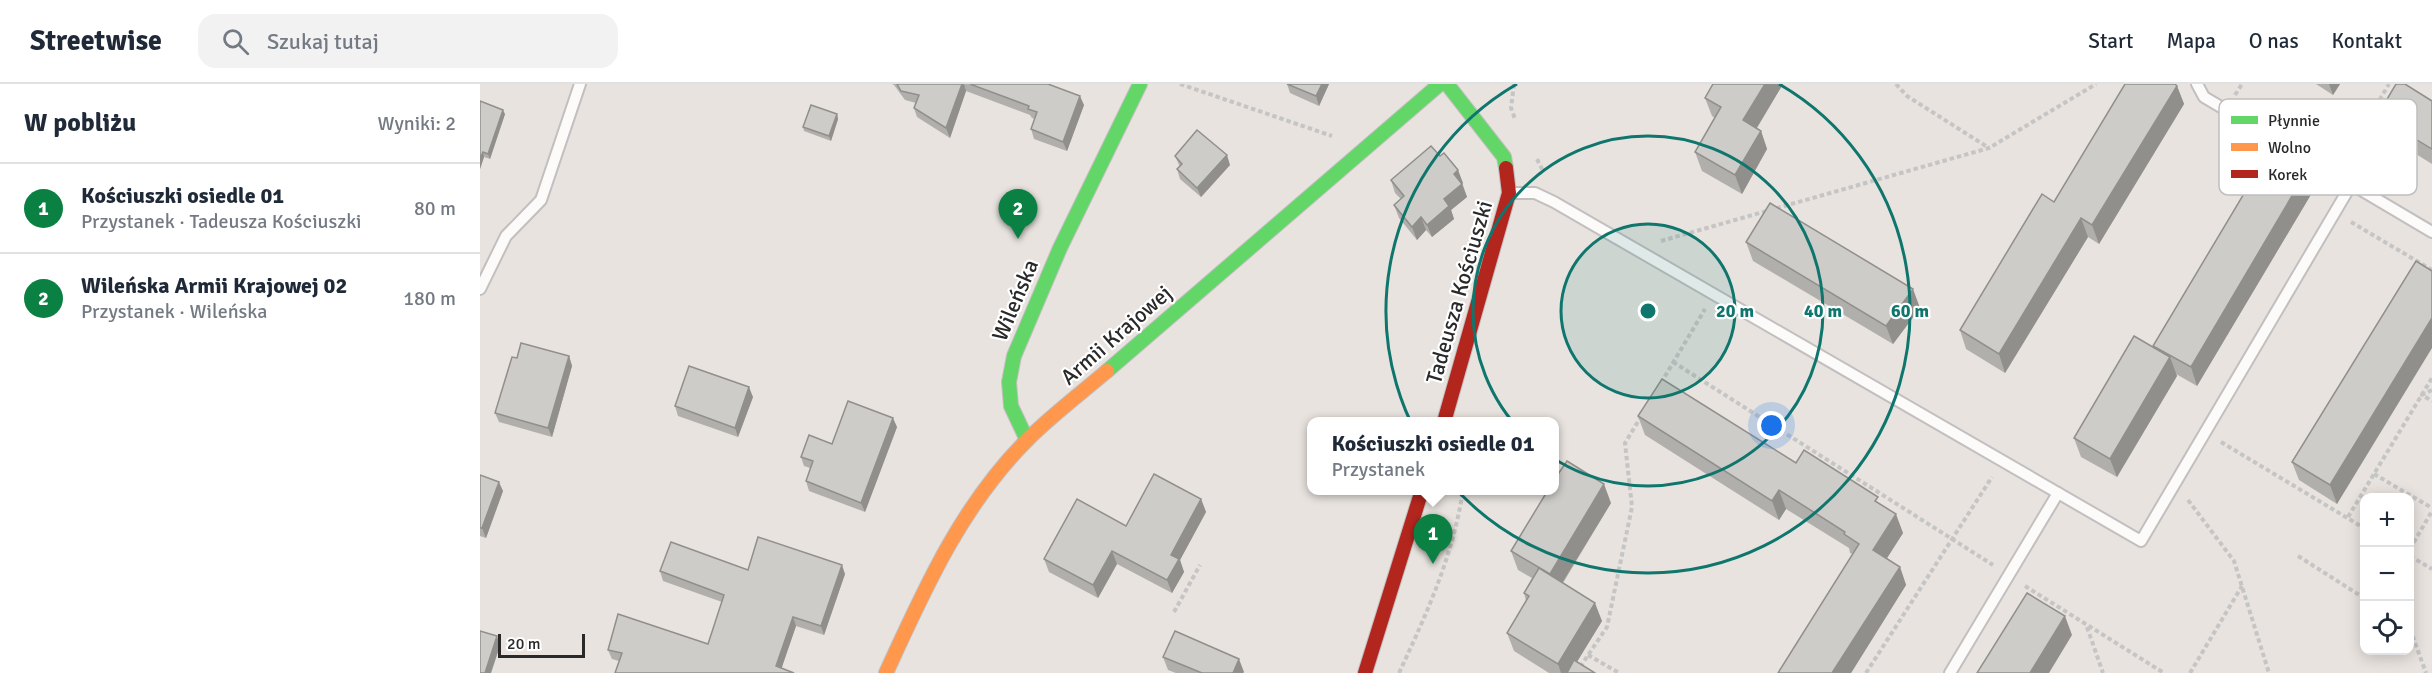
<!DOCTYPE html>
<html lang="pl">
<meta charset="utf-8">
<style>
body{margin:0;font-family:Signika,sans-serif;background:#f2f2f3;color:#1f2937}
.controls{position:absolute;right:18px;bottom:18px;display:grid;overflow:hidden;border-radius:12px;box-shadow:0 3px 15px #0003}
.controls button{width:54px;height:54px;display:grid;place-items:center;padding:0;border:0;border-bottom:2px solid #e0e1e3;background:#fff;color:#1f2937;font:30px sans-serif}
.scale{position:absolute;left:18px;bottom:15px;width:87px;box-sizing:border-box;padding-left:6px;border:3px solid #292929;border-top:0;font-size:16px;line-height:21px;white-space:nowrap;color:#292929;-webkit-text-stroke:4px #fff;paint-order:stroke}
.you{position:absolute;left:1292px;top:342px;width:21px;height:21px;margin:-15px;border:4px solid #fff;border-radius:50%;background:#1a73e8;box-shadow:0 0 0 9px #1a73e833}
.badge{display:grid;place-items:center;width:39px;height:39px;border-radius:50%;background:#0b8043;color:#fff;font-size:20px;font-weight:700}
.pin{position:absolute;translate:-50% -50px;filter:drop-shadow(0 2px 3px #0008)}
.pin::after{content:'';position:absolute;top:32px;width:21px;height:18px;background:inherit;clip-path:polygon(0 0,100% 0,50% 100%)}
.popup{position:absolute;left:827px;top:333px;width:252px;height:78px;box-sizing:border-box;display:grid;place-content:center;border-radius:12px;background:#fff;filter:drop-shadow(0 2px 4px #0005);font-size:20px;white-space:nowrap;color:#747a83}
.popup b{font-size:22px;color:#1f2937}
.popup::after{content:'';position:absolute;left:50%;top:100%;margin-left:-12px;border:12px solid transparent;border-top-color:#fff}
.list{margin:0;padding:0;list-style:none}
h2{display:flex;justify-content:space-between;align-items:center;height:78px;margin:0;padding:0 24px;font-size:26px}
h2 small{font-size:20px;font-weight:400;color:#747a83}
.list li{display:grid;grid-template-columns:39px 1fr auto;gap:18px;align-items:center;box-sizing:border-box;height:90px;padding:0 24px;border-top:2px solid #e0e1e3}
.list b{display:block;font-size:22px;white-space:nowrap}
.list p{margin:0;font-size:20px;white-space:nowrap;color:#747a83}
.list em{font-size:20px;font-style:normal;color:#747a83}
.icon{flex:none;width:33px;height:33px;fill:none;stroke:currentColor;stroke-width:2;stroke-linecap:round;stroke-linejoin:round}
.map{position:relative;flex:none;width:1952px;height:589px;overflow:hidden}
header{display:flex;align-items:center;gap:36px;box-sizing:border-box;height:84px;padding:0 30px;background:#fff;border-bottom:2px solid #e0e1e3}
header strong{font-size:28px}
nav{display:flex;gap:33px;margin-inline-start:auto;font-size:21px}
.search{width:420px;height:54px;background:#f2f2f3;display:flex;align-items:center;gap:15px;box-sizing:border-box;padding:0 21px;border-radius:18px;color:#747a83;font-size:22px}
main{display:flex}
aside{flex:1;background:#fff}
.map>svg:first-child{display:block}
.lines{fill:none;stroke-linecap:round;stroke-linejoin:round}
.lane-casing{stroke:#c1bfc0;stroke-width:14}
.fast-casing{stroke:#c1bfc0;stroke-width:16}
.slow-casing{stroke:#c1bfc0;stroke-width:16}
.jam-casing{stroke:#c1bfc0;stroke-width:16}
.path{stroke:#c6c5c5;stroke-width:4;stroke-dasharray:4.5 3;stroke-linecap:butt}
.lane{stroke:#fcfbfa;stroke-width:10}
.fast{stroke:#63d668;stroke-width:14}
.slow{stroke:#ff974d;stroke-width:14}
.jam{stroke:#b3261e;stroke-width:14}
.wall{fill:#b1afac}
.shaded-wall{fill:#908f8c}
.building{fill:#ceccc8;stroke:#908f8c;stroke-width:1.5}
.ring{fill:none;stroke:#0f766e;stroke-width:3}
.labels{text-anchor:middle;dominant-baseline:central;stroke-width:4.5;stroke-linejoin:round;paint-order:stroke}
.street-label{font-size:22px;fill:#292929;stroke:#fff}
.key{fill:#fff;stroke:#bfbfbf;stroke-width:1.5}
.key-label{font-size:16px;fill:#292929}
.centre{fill:#0f766e;stroke:#fff;stroke-width:3}
.ring-label{font-size:18px;text-anchor:middle;font-weight:bold;fill:#0f766e;stroke:#fff;stroke-width:4.5;stroke-linejoin:round;paint-order:stroke}
</style>
<header>
<strong>Streetwise</strong>
<div class="search"><svg class="icon" aria-label="search" viewBox="0 0 24 24"><circle cx="10" cy="10" r="6"/><path d="M15 15l6 6"/></svg>Szukaj tutaj</div>
<nav><a>Start</a><a>Mapa</a><a>O nas</a><a>Kontakt</a></nav>
</header>
<main>
<aside>
<h2>W pobliżu<small>Wyniki: 2</small></h2>
<ul class="list">
<li><span class="badge">1</span><div><b>Kościuszki osiedle 01</b><p>Przystanek · Tadeusza Kościuszki</p></div><em>80 m</em></li>
<li><span class="badge">2</span><div><b>Wileńska Armii Krajowej 02</b><p>Przystanek · Wileńska</p></div><em>180 m</em></li>
</ul>
</aside>
<div class="map">
<svg width="1952" height="589" viewBox="0 0 1952 589">
<rect width="100%" height="100%" fill="#e8e3de"/>
<g class="lines">
<!-- lane casing -->
<g class="lane-casing">
<g id="lane">
<path d="M1717 0 1724 13 1952 148"/>
<path d="M1032 109H1055L1074 118 1578 409"/>
<path d="M0 205 26 152 61 116 100 0"/>
<path d="M1470 589 1578 409 1661 457 1871 101"/>
</g>
</g>
<!-- fast casing -->
<g class="fast-casing">
<g id="fast">
<path d="M967 0 1024 73 1026 84"/>
<path d="M627 287 960 0"/>
<path d="M547 356 531 322 529 298 534 272 580 164 660 0"/>
</g>
</g>
<!-- slow casing -->
<g class="slow-casing">
<path id="slow" d="M406 589C444 506 481 422 547 356 572 331 600 310 627 287"/>
</g>
<!-- jam casing -->
<g class="jam-casing">
<g id="jam">
<path d="M964 338 1029 109 1026 84"/>
<path d="M885 589 942 406"/>
</g>
</g>
<!-- path -->
<g class="path">
<path d="M700 0 852 52"/>
<path d="M1034 0 1031 24 1035 35"/>
<path d="M1416 0 1427 12 1509 64"/>
<path d="M1755 11 1762 0"/>
<path d="M1865 74 1909 0"/>
<path d="M1057 75 1062 85 1060 90"/>
<path d="M1871 138 1952 186"/>
<path d="M1181 157 1509 64 1616 0"/>
<path d="M1193 278 1513 481"/>
<path d="M1181 299 1225 225"/>
<path d="M1952 306 1942 311 1952 317"/>
<path d="M1741 358 1884 444"/>
<path d="M1894 390 1952 424"/>
<path d="M1708 416 1754 477 1789 589"/>
<path d="M1868 433 1952 294"/>
<path d="M1930 465 1952 427"/>
<path d="M1818 472 1884 514"/>
<path d="M1930 472 1952 485"/>
<path d="M1545 502 1684 589"/>
<path d="M694 528 720 481"/>
<path d="M1607 543 1623 589"/>
<path d="M1930 545 1946 589"/>
<path d="M1108 571 1139 589"/>
<path d="M919 589C947 529 973 472 983 406"/>
<path d="M1096 589 1127 543 1152 423 1145 359 1162 331"/>
<path d="M1386 589 1512 393"/>
<path d="M1710 589 1762 502"/>
</g>
<!-- lane -->
<use href="#lane" class="lane"/>
<!-- fast -->
<use href="#fast" class="fast"/>
<!-- slow -->
<use href="#slow" class="slow"/>
<!-- jam -->
<use href="#jam" class="jam"/>
</g>
<!-- wall -->
<g class="wall">
<path d="M412 0H568L604 21 587 67 554 55 551 45 555 35 552 34 550 31 486 7 470 54 437 33 434 24 436 19 425 16 414 1Z"/>
<path d="M807 0H849L839 22 810 9Z"/>
<path d="M1303 0 1277 44 1281 47 1287 65 1262 110 1222 87 1215 68 1235 34 1232 32 1225 14Z"/>
<path d="M1836 0H1860L1853 11Z"/>
<path d="M1697 2 1704 20 1619 160 1608 153 1525 289 1486 265 1480 246 1574 118Z"/>
<path d="M0 17 25 30 10 75 4 73 0 85Z"/>
<path d="M1952 17V80L1904 50 1897 32Z"/>
<path d="M357 30 358 35 351 57 324 47 323 43Z"/>
<path d="M695 72 750 81 721 113 700 95 697 85 700 83Z"/>
<path d="M960 72 978 86 987 113 971 126 974 135 952 153 946 146 937 156 919 134 914 121 921 115 915 109 911 96Z"/>
<path d="M1839 97 1717 302 1696 290 1697 292 1637 393 1601 373 1594 354 1674 264 1673 262Z"/>
<path d="M1266 158 1440 224 1413 260 1273 177Z"/>
<path d="M1936 177 1857 420 1819 396 1812 378Z"/>
<path d="M89 272 92 282 72 353 19 338 15 329 37 274Z"/>
<path d="M273 313 258 353 198 332 195 322Z"/>
<path d="M1158 332 1316 379 1400 420 1423 449 1407 474 1420 483 1426 501 1371 589H1298L1373 470 1370 469 1369 464 1306 425 1299 436 1165 351Z"/>
<path d="M417 343 385 428 329 407 326 397 330 384 324 382 321 373 352 360Z"/>
<path d="M0 391 23 407 6 454 0 452Z"/>
<path d="M721 415 726 428 700 476 704 488 692 509 637 480 618 514 569 488 564 475 646 442Z"/>
<path d="M1131 419 1083 499 1122 537 1097 578 1115 589H1069L1034 567 1027 549 1046 517 1044 509 1052 494 1038 486 1031 467Z"/>
<path d="M268 486 365 490 344 551 316 542 301 584 139 577 132 575 128 566 228 560 242 518 183 497 180 487Z"/>
<path d="M683 573 764 588 763 589H696L688 586Z"/>
</g>
<!-- shaded-wall -->
<g class="shaded-wall">
<path d="M482 0H484L486 7 470 54 466 44Z"/>
<path d="M842 0H849L839 22 836 12Z"/>
<path d="M1285 0H1303L1270 55 1263 36Z"/>
<path d="M1849 0H1860L1853 11Z"/>
<path d="M1697 2 1704 20 1619 160 1612 141Z"/>
<path d="M600 12 604 21 587 67 583 58Z"/>
<path d="M23 26 25 30 10 75 8 70Z"/>
<path d="M357 30 358 35 351 57 349 52Z"/>
<path d="M1281 47 1287 65 1262 110 1255 91Z"/>
<path d="M3 68 4 73 0 85V75Z"/>
<path d="M747 71 750 81 721 113 717 104Z"/>
<path d="M1832 78 1839 97 1717 302 1711 283Z"/>
<path d="M978 86 983 99 979 102 974 90Z"/>
<path d="M982 100 987 113 971 126 974 135 952 153 947 141 964 115Z"/>
<path d="M941 133 946 146 937 156 932 143Z"/>
<path d="M1601 134 1608 153 1525 289 1519 270Z"/>
<path d="M1433 205 1440 224 1413 260 1406 242Z"/>
<path d="M1952 234V264L1857 420 1850 401Z"/>
<path d="M89 272 92 282 72 353 68 344Z"/>
<path d="M1690 273 1697 292 1637 393 1630 375Z"/>
<path d="M269 303 273 313 258 353 255 344Z"/>
<path d="M413 334 417 343 385 428 381 419Z"/>
<path d="M19 398 23 407 6 454 2 444Z"/>
<path d="M1124 400 1131 419 1076 509 1070 490Z"/>
<path d="M1299 406 1306 425 1299 436 1292 417Z"/>
<path d="M721 415 726 428 700 476 704 488 692 509 687 496 691 471Z"/>
<path d="M1416 430 1423 449 1400 485 1393 466Z"/>
<path d="M632 467 637 480 618 514 613 501Z"/>
<path d="M362 481 365 490 344 551 341 542Z"/>
<path d="M1420 483 1426 501 1371 589H1352Z"/>
<path d="M1115 519 1122 537 1090 589H1081L1078 580Z"/>
<path d="M1585 532 1592 551 1569 589H1550Z"/>
<path d="M313 533 316 542 300 589 296 582Z"/>
<path d="M17 552 20 562 11 589H5Z"/>
<path d="M759 575 764 588 763 589H753Z"/>
</g>
<!-- building -->
<g class="building">
<path d="M417 0H482L466 44 434 24 439 11 421 7Z"/>
<path d="M490 0H568L600 12 583 58 551 45 557 28 548 25 549 22Z"/>
<path d="M807 0H842L836 12Z"/>
<path d="M1233 0H1285L1263 36 1281 47 1255 91 1215 68 1241 23 1225 14Z"/>
<path d="M1645 0H1695L1697 2 1612 141 1601 134 1519 270 1480 246 1562 110 1574 118Z"/>
<path d="M1916 0H1925L1952 17V65L1897 32Z"/>
<path d="M0 17 23 26 8 70 3 68 0 75Z"/>
<path d="M331 21 357 30 349 52 323 43Z"/>
<path d="M717 46 747 71 717 104 697 85 702 80 695 72Z"/>
<path d="M1796 56 1832 78 1711 283 1673 262Z"/>
<path d="M951 62 960 72 964 69 978 86 974 90 982 100 964 115 969 122 947 141 941 133 932 143 914 121 924 112 911 96Z"/>
<path d="M1290 119 1433 205 1406 242 1266 158Z"/>
<path d="M1936 177 1952 187V234L1850 401 1812 378Z"/>
<path d="M1654 252 1690 273 1630 375 1594 354Z"/>
<path d="M41 259 89 272 68 344 15 329 32 273 37 274Z"/>
<path d="M209 282 269 303 255 344 195 322Z"/>
<path d="M1182 295 1316 379 1324 366 1398 413 1395 417 1416 430 1393 466 1420 483 1352 589H1298L1379 460 1364 450 1365 448 1299 406 1292 417 1158 332Z"/>
<path d="M368 317 413 334 381 419 326 397 333 377 321 373 329 351 352 360Z"/>
<path d="M1087 377 1124 400 1070 490 1031 467 1068 406H1074V396Z"/>
<path d="M674 390 721 415 691 471 699 475 687 496 632 467 613 501 564 475 597 415 646 442Z"/>
<path d="M0 391 19 398 2 444H0Z"/>
<path d="M278 453 362 481 341 542 313 533 296 582 314 589H135L142 569 128 566 138 530 228 560 244 511 180 487 191 458 268 486Z"/>
<path d="M1059 484 1115 519 1078 580 1027 549 1049 512 1044 509Z"/>
<path d="M1547 509 1585 532 1550 589H1497Z"/>
<path d="M0 547 17 552 5 589H0Z"/>
<path d="M695 547 759 575 753 589H722L683 573Z"/>
<path d="M1094 576 1115 589H1087Z"/>
</g>
<!-- distance rings -->
<circle cx="1168" cy="227" r="87" fill="#0f766e" fill-opacity=".12"/>
<g class="ring">
<circle cx="1168" cy="227" r="87"/>
<circle cx="1168" cy="227" r="175"/>
<path d="M1299 0A262 262 0 1 1 1037 0"/>
</g>
<g class="labels">
<!-- street labels -->
<g class="street-label">
<text transform="translate(979 208) rotate(-74)">Tadeusza Kościuszki</text>
<text transform="translate(535 216) rotate(-67)">Wileńska</text>
<text transform="translate(636 251) rotate(-41)">Armii Krajowej</text>
</g>
</g>
<!-- legend -->
<rect x="1739" y="15" width="198" height="96" rx="9" class="key"/>
<rect x="1751" y="32" width="27" height="8" fill="#63d668"/>
<rect x="1751" y="59" width="27" height="8" fill="#ff974d"/>
<rect x="1751" y="86" width="27" height="8" fill="#b3261e"/>
<g class="key-label">
<text x="1788" y="42">Płynnie</text>
<text x="1788" y="69">Wolno</text>
<text x="1788" y="96">Korek</text>
</g>
<circle cx="1168" cy="227" r="9" class="centre"/>
<g class="ring-label">
<text x="1255" y="233">20 m</text>
<text x="1343" y="233">40 m</text>
<text x="1430" y="233">60 m</text>
</g>
</svg>
<div class="controls">
<button>+</button>
<button>−</button>
<button><svg class="icon" aria-label="locate" viewBox="0 0 24 24"><circle cx="12" cy="12" r="6"/><path d="M12 2v4M12 18v4M2 12h4M18 12h4"/></svg></button>
</div>
<div class="scale">20 m</div>
<div class="you"></div>
<div class="pin badge" style="left:953px;top:480px">1</div>
<div class="popup"><b>Kościuszki osiedle 01</b>Przystanek</div>
<div class="pin badge" style="left:538px;top:155px">2</div>
</div>
</main>
